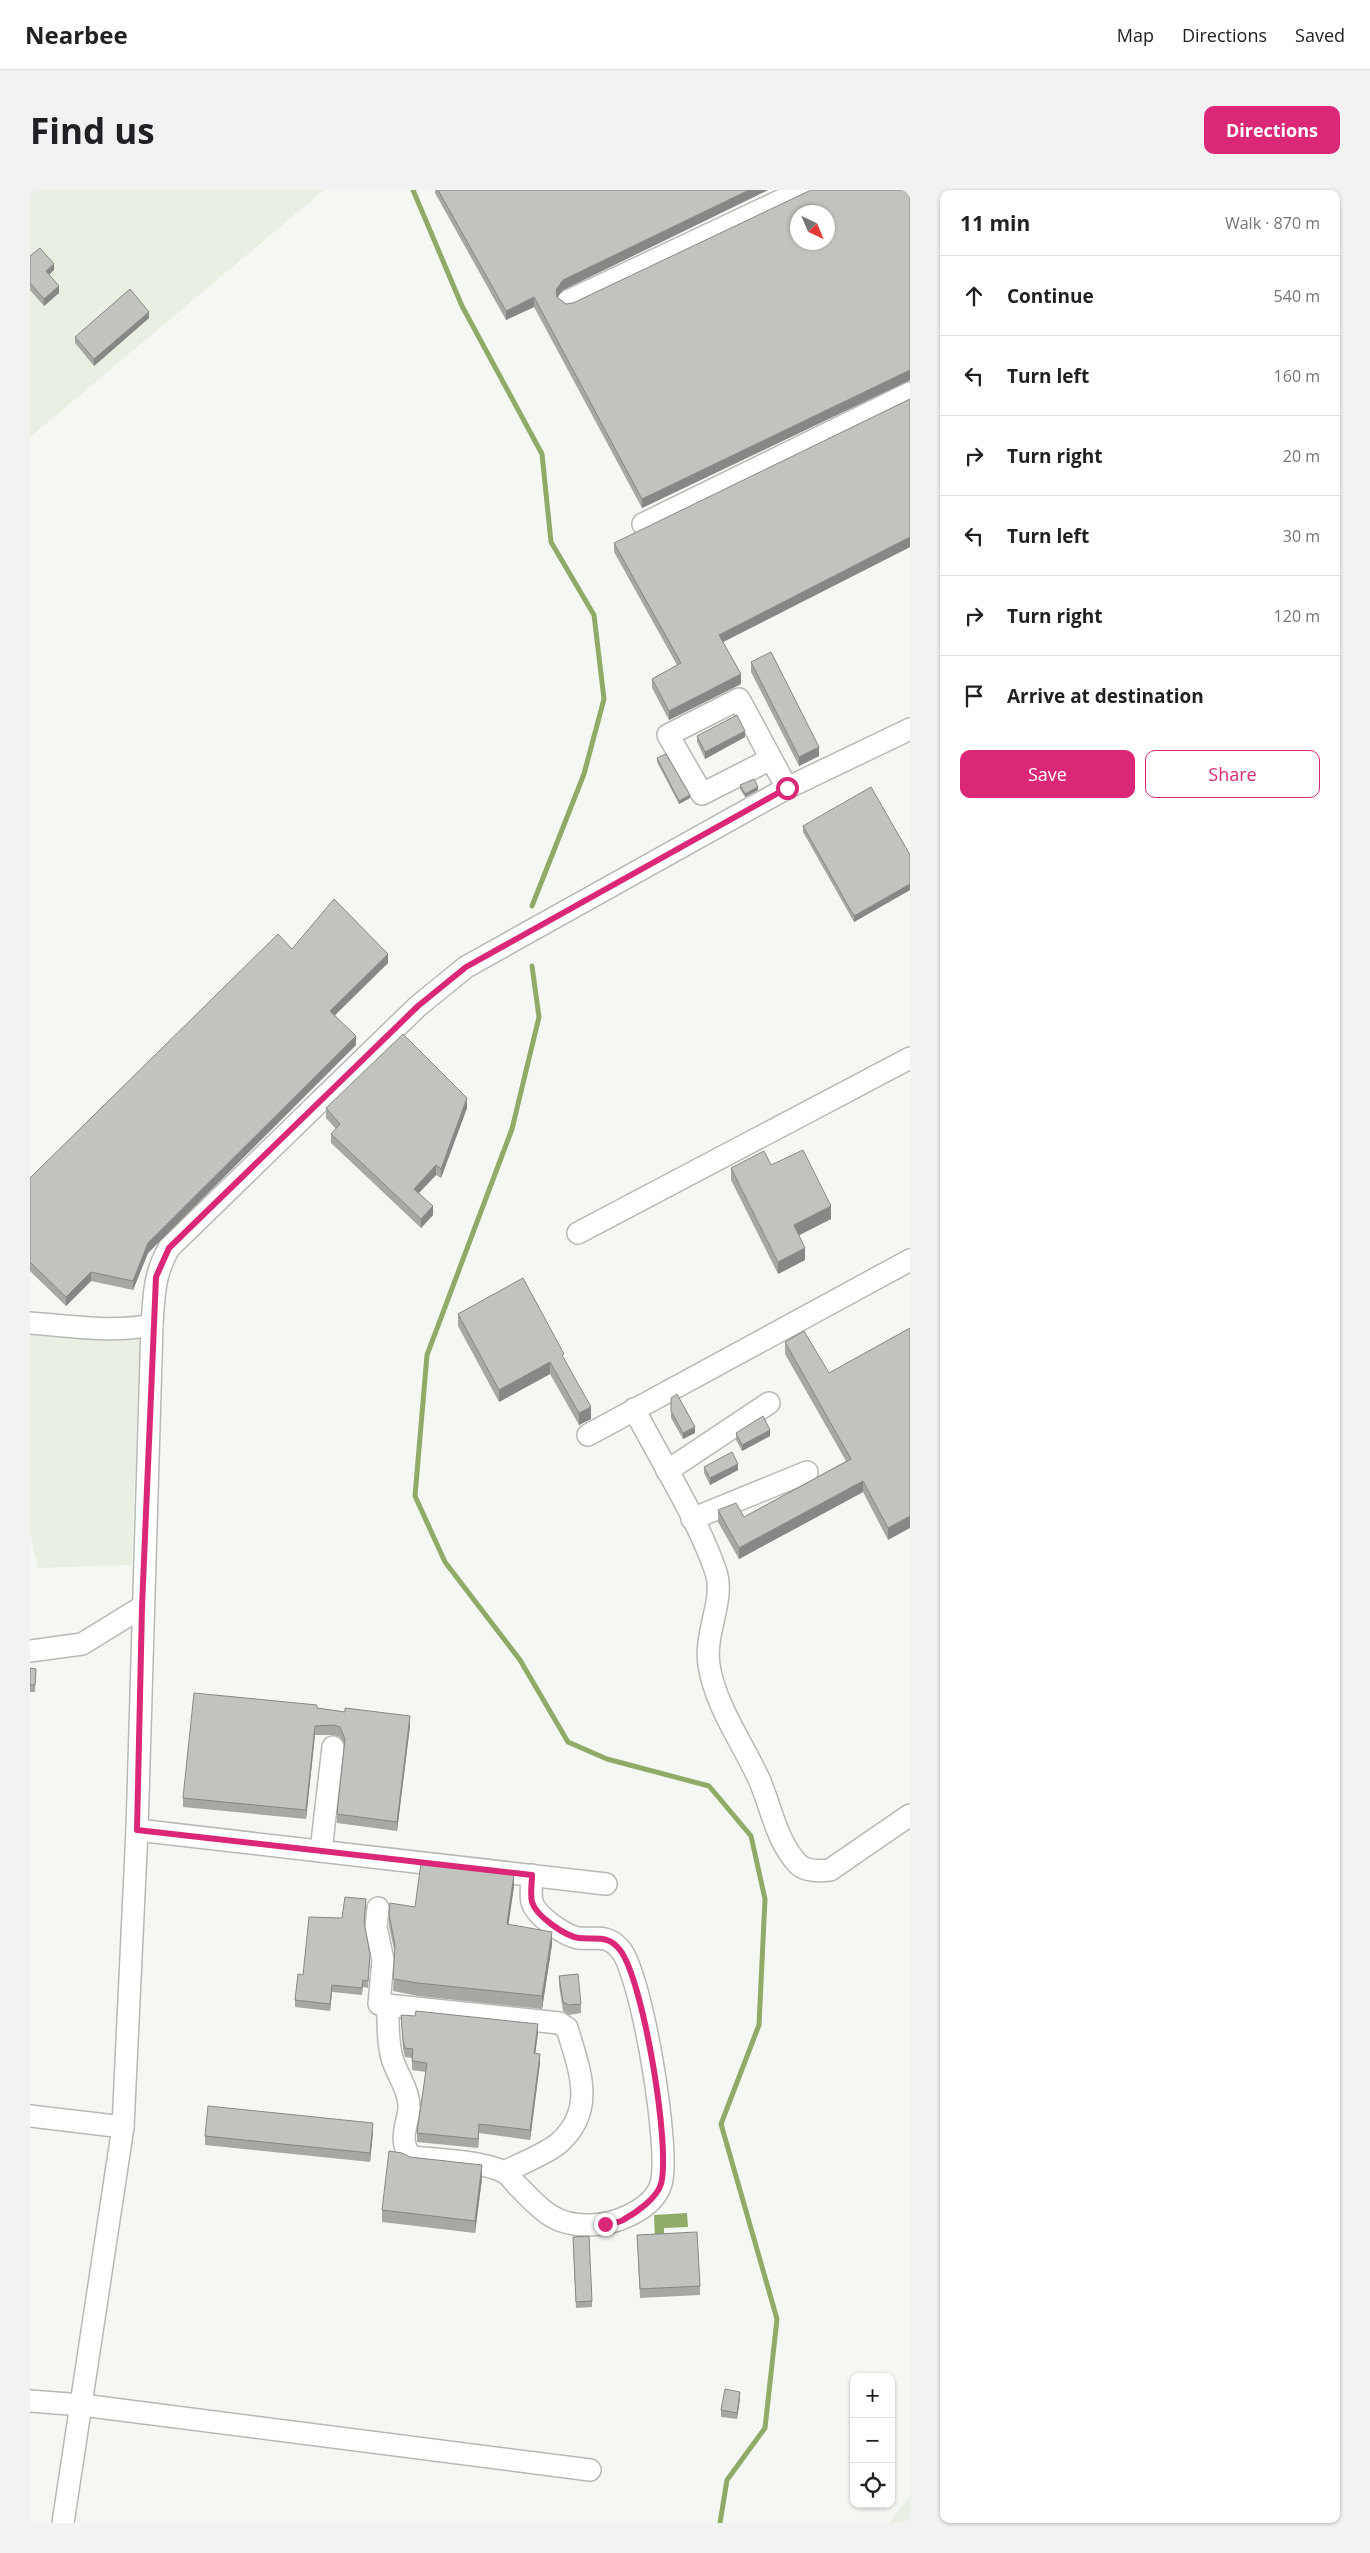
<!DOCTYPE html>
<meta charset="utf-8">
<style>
body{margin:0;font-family:"Open Sans",sans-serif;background:#f2f2f2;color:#202124}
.controls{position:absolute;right:15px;bottom:15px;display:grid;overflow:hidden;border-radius:10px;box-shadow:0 1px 4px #0004}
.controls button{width:45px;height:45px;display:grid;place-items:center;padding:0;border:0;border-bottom:1px solid #e0e0e0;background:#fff;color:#202124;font:25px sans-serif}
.compass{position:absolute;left:760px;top:15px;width:45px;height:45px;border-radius:50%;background:#fff;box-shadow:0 1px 4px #0004;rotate:136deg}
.stop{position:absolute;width:15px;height:15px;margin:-11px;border:4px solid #db2777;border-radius:50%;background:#fff}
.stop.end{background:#db2777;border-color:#fff;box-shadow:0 1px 5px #0008}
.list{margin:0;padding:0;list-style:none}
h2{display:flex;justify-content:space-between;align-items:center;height:65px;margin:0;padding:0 20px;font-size:21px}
h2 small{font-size:16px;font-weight:400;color:#757577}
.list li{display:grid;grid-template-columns:32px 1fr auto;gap:15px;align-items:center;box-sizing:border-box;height:80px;padding:0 20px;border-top:1px solid #e0e0e0}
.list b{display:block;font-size:19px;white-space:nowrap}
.list em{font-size:16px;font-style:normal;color:#757577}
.actions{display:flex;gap:10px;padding:15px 20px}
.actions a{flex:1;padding:11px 0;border:1px solid #db2777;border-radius:10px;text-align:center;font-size:18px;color:#db2777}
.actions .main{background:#db2777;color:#fff}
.icon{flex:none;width:28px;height:28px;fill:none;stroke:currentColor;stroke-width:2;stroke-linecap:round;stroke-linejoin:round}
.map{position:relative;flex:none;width:880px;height:2333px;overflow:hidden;border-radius:10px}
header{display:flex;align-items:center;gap:30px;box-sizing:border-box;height:70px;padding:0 25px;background:#fff;border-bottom:1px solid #e0e0e0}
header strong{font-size:24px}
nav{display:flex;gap:28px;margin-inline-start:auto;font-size:18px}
.intro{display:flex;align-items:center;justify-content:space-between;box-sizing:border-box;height:120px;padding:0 30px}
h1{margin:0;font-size:35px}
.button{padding:12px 22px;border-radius:10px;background:#db2777;color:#fff;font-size:18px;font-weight:700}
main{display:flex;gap:30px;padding:0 30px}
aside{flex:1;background:#fff;border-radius:10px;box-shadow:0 1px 4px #0004}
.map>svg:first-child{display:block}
.built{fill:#eaefe3}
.water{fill:#90ab68}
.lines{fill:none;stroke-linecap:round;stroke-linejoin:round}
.stream{stroke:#90ab68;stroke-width:5}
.minor-casing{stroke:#b7b9b5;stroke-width:24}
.minor{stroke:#fff;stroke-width:21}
.wall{fill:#a6a8a4}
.shaded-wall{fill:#878886}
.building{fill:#c1c3bf;stroke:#878886;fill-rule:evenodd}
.route{stroke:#db2777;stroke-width:6}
</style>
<header>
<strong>Nearbee</strong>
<nav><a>Map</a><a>Directions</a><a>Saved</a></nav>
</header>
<div class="intro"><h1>Find us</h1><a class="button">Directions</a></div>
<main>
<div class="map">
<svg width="880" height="2333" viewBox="0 0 880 2333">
<rect width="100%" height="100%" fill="#f5f7f3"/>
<!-- built -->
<g class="built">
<path d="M0 0H294L0 247Z"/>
<path d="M110 1133 102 1375 8 1378 0 1343V1136Z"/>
<path d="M880 2306V2333H859Z"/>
</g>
<!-- water -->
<path class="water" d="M657 2023 658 2037 634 2038V2048H625L624 2025Z"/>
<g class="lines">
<!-- stream -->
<g class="stream">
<path d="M383 0 432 116 512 264 521 352 564 425 574 509 554 584 502 716"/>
<path d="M502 776 509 827 482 939 397 1165 385 1306 415 1372 490 1470 538 1552 577 1569 679 1596 721 1646 735 1709 729 1835 691 1934 747 2129 735 2238 697 2290 690 2333"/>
</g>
<!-- minor casing -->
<g class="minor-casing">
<g id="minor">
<path d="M538 111 773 0"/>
<path d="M613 334 880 203"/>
<path d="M741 569 672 604 638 545 709 509 757 598"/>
<path d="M548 1043 880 868"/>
<path d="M0 1133C41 1136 81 1143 122 1135"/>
<path d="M604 1219C630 1269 668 1329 686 1382 695 1410 674 1443 679 1475 685 1515 712 1552 729 1589 741 1616 746 1651 768 1674 776 1682 790 1681 800 1680L880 1625"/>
<path d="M558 1245 880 1070"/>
<path d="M637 1281 739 1213"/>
<path d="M662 1329 777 1282"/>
<path d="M0 1461 52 1454 112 1417"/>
<path d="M107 1640 576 1694"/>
<path d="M291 1661 303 1557"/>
<path d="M348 1718 346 1737 353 1770 349 1814 357 1815C359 1832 357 1851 362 1868 367 1885 380 1901 379 1919 377 1936 368 1951 381 1967 405 1969 453 1971 474 1982 480 1985 485 1994 490 1998 512 2021 526 2036 560 2035 584 2035 623 2020 631 1994 641 1961 612 1784 590 1759 576 1743 565 1750 548 1748 534 1745 506 1726 502 1712 500 1705 502 1693 502 1685"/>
<path d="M357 1815 529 1833 537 1838C549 1879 567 1919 529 1953 516 1964 490 1974 474 1982"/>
<path d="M0 1926 93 1937"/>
<path d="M0 2211 52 2215 560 2280"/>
<path d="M33 2333 93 1937 107 1640 122 1135C124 1105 124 1084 139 1058L388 816 436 777 757 598 880 539"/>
</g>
</g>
<!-- minor -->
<use href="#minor" class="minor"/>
</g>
<!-- wall -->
<g class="wall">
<path d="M405 0H738L533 100 527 107 536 114 543 113 880 0V190L612 318 504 117 476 130 405 3Z"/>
<path d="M0 66 24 80 19 85 29 103 14 116 0 100Z"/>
<path d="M119 128 64 176 45 153V147Z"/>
<path d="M584 353 880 357 693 452 711 494 639 530 622 498V489L647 475 584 362Z"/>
<path d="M721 472 789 566 769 576 721 482Z"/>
<path d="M667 546 715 547 675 569 667 552Z"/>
<path d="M627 568 660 608 649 614 627 572Z"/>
<path d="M710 595 728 600 715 607 710 599Z"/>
<path d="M773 636 880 665V700L824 732 773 642Z"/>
<path d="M262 759 358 773 305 825 326 855 118 1063 103 1100 61 1091 36 1116 0 1081V988Z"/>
<path d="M296 918H437L411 988 406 985 389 1003 403 1025 391 1038 301 953V944L306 939 296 928Z"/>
<path d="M741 975 801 1029 768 1045 775 1070 748 1084 701 990V978Z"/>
<path d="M428 1124 534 1169 561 1229 549 1235 520 1184 469 1212 428 1136Z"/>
<path d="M880 1138 858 1350 833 1302 709 1369 688 1332V1320L714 1327 816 1271 755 1164V1152L799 1183Z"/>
<path d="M641 1208 665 1243 653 1249 641 1228Z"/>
<path d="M706 1243 740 1246 712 1261 706 1250Z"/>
<path d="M674 1277 708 1280 680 1295 674 1283Z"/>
<path d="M0 1478 6 1479 5 1502H0Z"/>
<path d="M287 1518 380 1536 367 1641 307 1633V1624L315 1556 310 1547 304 1545H285L276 1629 153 1617V1608Z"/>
<path d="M484 1696 478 1734 522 1754 512 1819 388 1806 363 1801 365 1764 359 1736V1724L385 1717Z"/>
<path d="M336 1716 334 1734 340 1771 338 1798 333 1797 332 1805 302 1802 300 1821 265 1817V1810L312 1728Z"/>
<path d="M529 1786 551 1814V1823L539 1825 533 1821 529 1795Z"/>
<path d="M371 1825 508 1843 505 1864 510 1873 500 1950 449 1943 448 1958 387 1952V1943L396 1882 382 1880V1868L375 1867 373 1859Z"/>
<path d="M343 1942 340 1972 175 1955V1946Z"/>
<path d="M380 1967 452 1988 445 2043 352 2032V2020Z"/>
<path d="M607 2045 670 2096V2105L610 2108Z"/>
<path d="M543 2053 562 2111V2117L546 2118Z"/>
<path d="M710 2208 707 2229 691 2227V2220Z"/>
</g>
<!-- shaded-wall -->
<g class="shaded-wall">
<path d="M719 0H738L533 100 526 109V100L533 90Z"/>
<path d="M24 74V80L16 87V81Z"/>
<path d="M29 96V103L14 116V109Z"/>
<path d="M504 107V117L476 130V121Z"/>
<path d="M119 122V128L64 176V169Z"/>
<path d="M880 180V190L612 318V309Z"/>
<path d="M880 347V357L689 454V445Z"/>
<path d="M711 484V494L639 530V521Z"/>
<path d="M715 541V547L675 569V562Z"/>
<path d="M789 557V566L769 576V567Z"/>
<path d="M728 597V600L715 607V604Z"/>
<path d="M660 605V608L649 614V611Z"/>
<path d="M880 694V700L824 732V726Z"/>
<path d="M358 764V773L300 830V821Z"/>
<path d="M326 846V855L118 1063 103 1100V1091L118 1053Z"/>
<path d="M437 908V918L411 988V979Z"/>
<path d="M406 975V985L384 1008V999Z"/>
<path d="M403 1016V1025L391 1038V1029Z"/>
<path d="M801 1016V1029L764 1048V1035Z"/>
<path d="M775 1058V1070L748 1084V1072Z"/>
<path d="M61 1082V1091L36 1116V1107Z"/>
<path d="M520 1172V1184L469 1212V1200Z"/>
<path d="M561 1217V1229L549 1235V1223Z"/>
<path d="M665 1237V1243L653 1249V1243Z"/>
<path d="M740 1240V1246L712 1261V1255Z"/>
<path d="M708 1274V1280L680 1295V1288Z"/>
<path d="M833 1291V1302L709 1369V1358Z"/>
<path d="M880 1326V1338L858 1350V1338Z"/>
<path d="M380 1526V1536L367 1641V1632Z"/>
<path d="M285 1536V1545L276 1629V1620Z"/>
<path d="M484 1684V1696L477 1746V1734Z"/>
<path d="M522 1742V1754L512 1819V1806Z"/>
<path d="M302 1795V1802L300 1821V1814Z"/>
<path d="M508 1834V1843L504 1873V1863Z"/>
<path d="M510 1864V1873L500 1950V1940Z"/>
<path d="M343 1933V1942L340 1972V1963Z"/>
<path d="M449 1934V1943L448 1958V1949Z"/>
<path d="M452 1975V1988L445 2043V2031Z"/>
<path d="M710 2202V2208L707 2229V2223Z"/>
</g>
<!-- building -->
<g class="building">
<path d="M408 0H719L533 90 526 100 527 107 536 114 543 113 781 0H880V180L612 309 504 107 476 121ZM768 22H798V52H768Z"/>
<path d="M10 58 24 74 16 81 29 96 14 109 0 93V66Z"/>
<path d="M100 99 119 122 64 169 45 147Z"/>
<path d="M880 209V347L689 445 711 484 639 521 622 489 651 473 584 353Z"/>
<path d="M741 462 789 557 769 567 721 472Z"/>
<path d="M707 525 715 541 675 562 667 546Z"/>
<path d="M636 564 660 605 649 611 627 568Z"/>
<path d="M724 589 728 597 715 604 710 595Z"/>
<path d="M841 597 880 665V694L824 726 773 636Z"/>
<path d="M304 709 358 764 300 821 326 846 118 1053 103 1091 61 1082 36 1107 0 1072V988L248 744 262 759Z"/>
<path d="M373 844 437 908 411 979 406 975 384 999 403 1016 391 1029 301 944 310 934 296 918Z"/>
<path d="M773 960 801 1016 764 1035 775 1058 748 1072 701 978 734 961 741 975Z"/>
<path d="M493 1088 534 1164 532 1165 561 1217 549 1223 520 1172 469 1200 428 1124Z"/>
<path d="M880 1138V1326L858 1338 833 1291 709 1358 688 1320 706 1313 714 1327 821 1269 755 1152 774 1141 799 1183Z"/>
<path d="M647 1204 665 1237 653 1243 641 1221V1208Z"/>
<path d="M733 1226 740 1240 712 1255 706 1243Z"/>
<path d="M702 1262 708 1274 680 1288 674 1277Z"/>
<path d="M0 1478 6 1479 5 1495H0Z"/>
<path d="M164 1503 287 1515V1518L315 1522V1518L380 1526 367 1632 307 1624 315 1549 310 1537 304 1535 285 1536 276 1620 153 1608Z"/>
<path d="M391 1673 484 1684 477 1734 522 1742 512 1806 388 1793 363 1789 365 1755 359 1724 360 1713 385 1717Z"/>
<path d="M315 1707 336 1709 334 1732 340 1764 338 1791 333 1790 332 1798 302 1795 300 1814 265 1810 268 1784 273 1785 279 1727 312 1728Z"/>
<path d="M548 1784 551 1814 539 1815 533 1812 529 1786Z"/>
<path d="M386 1821 508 1834 504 1863 510 1864 500 1940 449 1934 448 1949 387 1943 397 1873 382 1871 383 1859 375 1858 373 1850 371 1825 385 1826Z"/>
<path d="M178 1916 343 1933 340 1963 175 1946Z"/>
<path d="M359 1961 372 1963 380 1967 452 1975 445 2031 352 2020Z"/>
<path d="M667 2042 670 2096 610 2099 607 2045Z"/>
<path d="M559 2046 562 2111 546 2112 543 2047Z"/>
<path d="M695 2199 710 2202 707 2223 691 2220Z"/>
</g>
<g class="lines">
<!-- route -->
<path class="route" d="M575 2034C581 2033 588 2033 593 2030 606 2023 627 2008 631 1994 641 1957 613 1789 590 1760 578 1744 565 1750 549 1748 535 1746 506 1726 502 1712 500 1705 502 1693 502 1685L107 1640 112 1417 126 1087 139 1058 388 816 436 777 757 598"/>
</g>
</svg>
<div class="controls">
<button>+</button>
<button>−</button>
<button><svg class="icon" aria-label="locate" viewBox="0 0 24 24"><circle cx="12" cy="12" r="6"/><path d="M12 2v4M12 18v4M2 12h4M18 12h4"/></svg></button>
</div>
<svg class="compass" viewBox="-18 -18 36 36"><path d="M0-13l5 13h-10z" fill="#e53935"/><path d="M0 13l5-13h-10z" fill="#757577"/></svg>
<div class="stop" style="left:757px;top:598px"></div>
<div class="stop end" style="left:575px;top:2034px"></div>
</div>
<aside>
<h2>11 min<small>Walk · 870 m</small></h2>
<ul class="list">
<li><svg class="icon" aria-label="ahead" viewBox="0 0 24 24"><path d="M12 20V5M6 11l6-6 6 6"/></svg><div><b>Continue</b></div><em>540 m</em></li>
<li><svg class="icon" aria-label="left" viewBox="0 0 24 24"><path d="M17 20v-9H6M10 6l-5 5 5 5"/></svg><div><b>Turn left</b></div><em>160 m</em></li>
<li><svg class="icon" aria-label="right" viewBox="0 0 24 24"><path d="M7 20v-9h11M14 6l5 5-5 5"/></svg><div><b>Turn right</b></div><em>20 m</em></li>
<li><svg class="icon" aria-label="left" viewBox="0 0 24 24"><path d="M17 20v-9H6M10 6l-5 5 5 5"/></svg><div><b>Turn left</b></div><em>30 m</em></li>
<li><svg class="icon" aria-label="right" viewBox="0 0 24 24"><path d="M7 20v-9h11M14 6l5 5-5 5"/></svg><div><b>Turn right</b></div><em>120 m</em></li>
<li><svg class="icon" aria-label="arrive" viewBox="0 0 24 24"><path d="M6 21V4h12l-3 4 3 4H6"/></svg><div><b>Arrive at destination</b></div></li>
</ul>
<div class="actions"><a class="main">Save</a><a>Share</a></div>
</aside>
</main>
